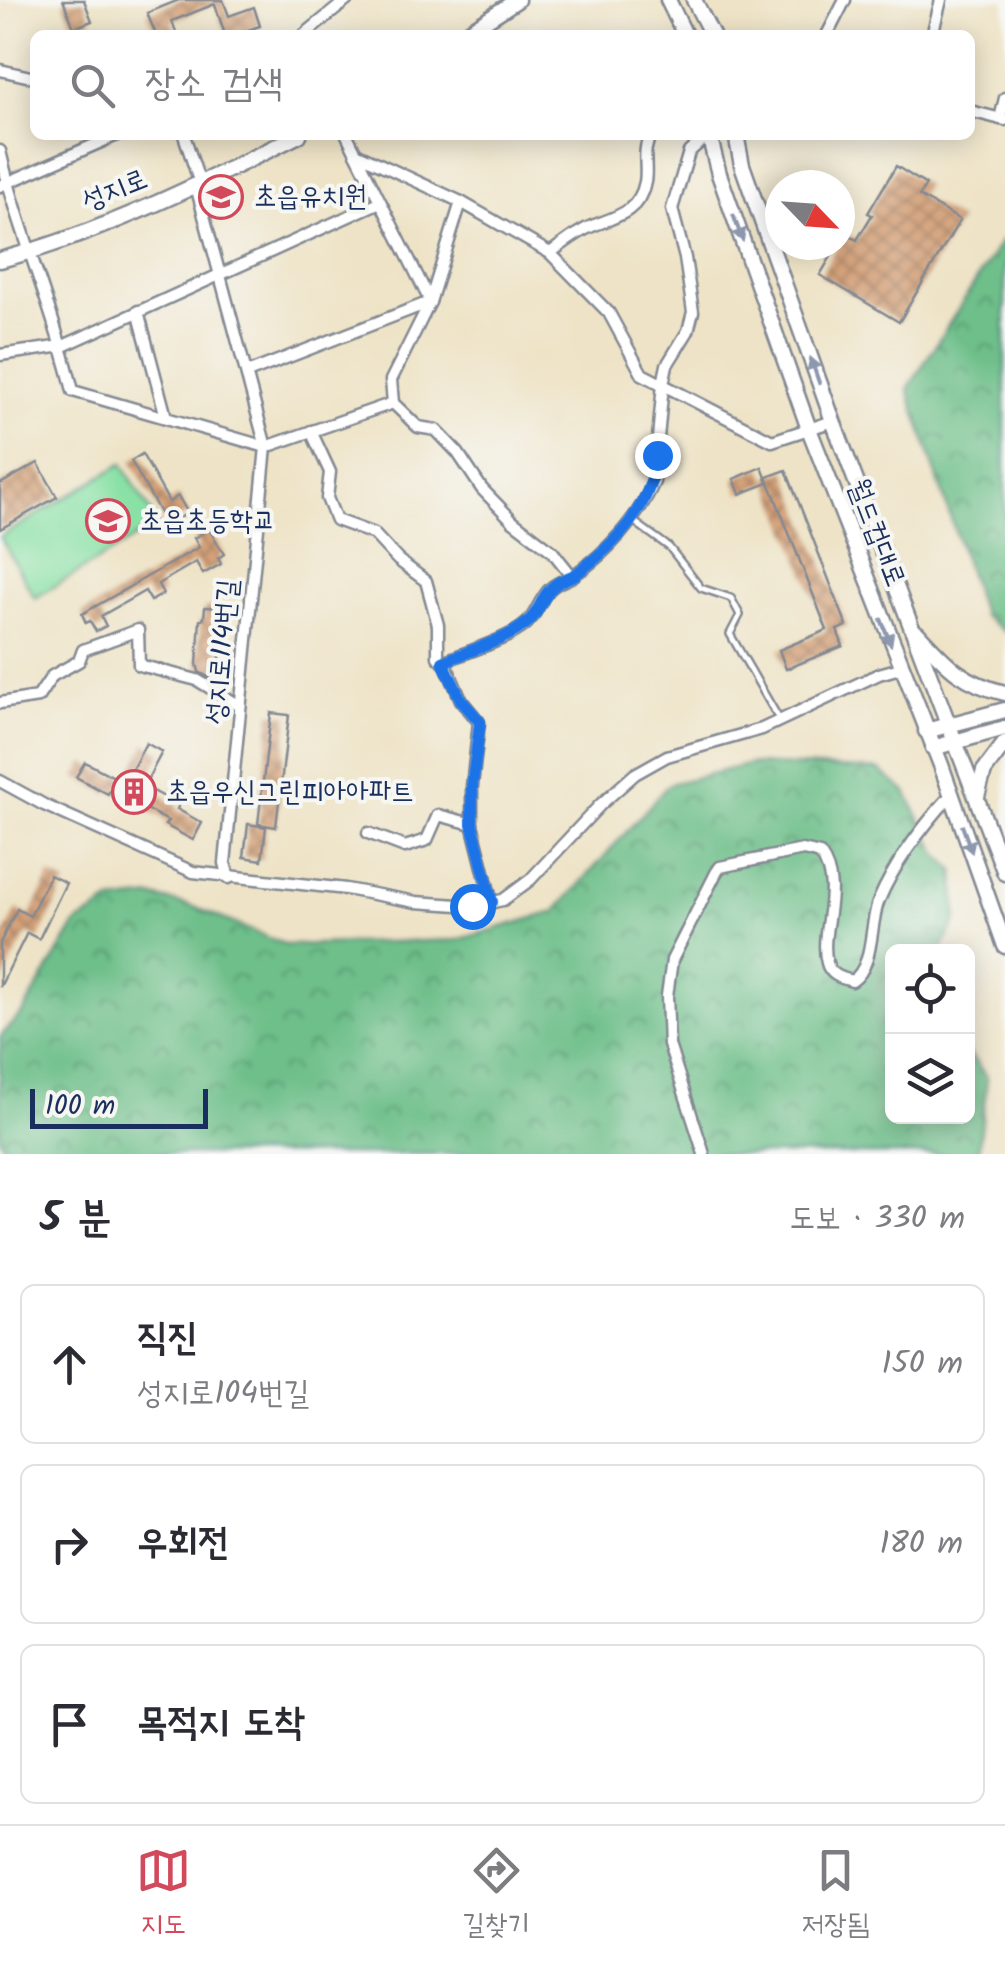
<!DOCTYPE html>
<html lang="ko">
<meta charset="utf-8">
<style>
body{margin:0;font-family:Kalam,"Poor Story",sans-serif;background:#f2f2f3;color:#2b2b33}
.controls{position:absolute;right:30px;bottom:30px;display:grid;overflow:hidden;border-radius:15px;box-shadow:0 5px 25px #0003}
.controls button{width:90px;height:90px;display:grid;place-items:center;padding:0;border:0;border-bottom:2px solid #e1e1e2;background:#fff;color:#2b2b33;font:50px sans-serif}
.compass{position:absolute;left:765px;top:170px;width:90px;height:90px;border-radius:50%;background:#fff;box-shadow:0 5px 25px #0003;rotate:115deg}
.scale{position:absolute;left:30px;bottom:25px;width:178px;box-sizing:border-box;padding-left:10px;border:5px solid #1b2f5e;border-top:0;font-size:28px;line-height:35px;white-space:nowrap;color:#1b2f5e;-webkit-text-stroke:8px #f6f6f2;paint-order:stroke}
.stop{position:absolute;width:30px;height:30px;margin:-22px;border:8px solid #1a73e8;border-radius:50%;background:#fff}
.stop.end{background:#1a73e8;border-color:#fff;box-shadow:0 2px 10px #0008}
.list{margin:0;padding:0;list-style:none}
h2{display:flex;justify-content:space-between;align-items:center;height:130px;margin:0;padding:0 40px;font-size:42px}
h2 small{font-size:32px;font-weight:400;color:#7c7c81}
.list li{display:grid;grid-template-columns:65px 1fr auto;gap:30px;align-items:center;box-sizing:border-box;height:160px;margin:0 20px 20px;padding:0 20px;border:2px solid #e1e1e2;border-radius:15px}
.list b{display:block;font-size:38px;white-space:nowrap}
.list p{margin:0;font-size:32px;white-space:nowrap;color:#7c7c81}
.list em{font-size:32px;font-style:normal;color:#7c7c81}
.icon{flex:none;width:55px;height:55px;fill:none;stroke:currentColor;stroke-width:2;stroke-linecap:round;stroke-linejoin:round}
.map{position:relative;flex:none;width:1005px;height:1154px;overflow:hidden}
.search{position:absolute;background:#fff;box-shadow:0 5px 25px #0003;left:30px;right:30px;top:30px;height:110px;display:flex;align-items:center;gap:25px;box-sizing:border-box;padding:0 35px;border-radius:15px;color:#7c7c81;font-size:38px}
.sheet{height:670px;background:#fff}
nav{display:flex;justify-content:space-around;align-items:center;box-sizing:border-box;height:140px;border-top:2px solid #e1e1e2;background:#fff;font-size:28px;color:#7c7c81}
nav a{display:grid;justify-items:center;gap:5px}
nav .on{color:#d1495b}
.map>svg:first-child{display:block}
.grass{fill:#89e1a5;stroke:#528882;stroke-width:2.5}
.forest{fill:url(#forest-crowns);stroke:#447774;stroke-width:2.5}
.building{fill:url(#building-cross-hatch)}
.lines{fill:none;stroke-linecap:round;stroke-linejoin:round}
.service-casing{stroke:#848992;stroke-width:10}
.minor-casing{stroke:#848992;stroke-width:15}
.secondary-casing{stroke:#848992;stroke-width:19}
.service{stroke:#fff;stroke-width:5}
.minor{stroke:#fff;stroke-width:10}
.secondary{stroke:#fff;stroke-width:14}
.oneway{fill:#8d97ae}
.route{stroke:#1a73e8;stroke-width:12}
.labels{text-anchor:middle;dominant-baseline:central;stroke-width:8;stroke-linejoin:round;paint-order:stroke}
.street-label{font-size:28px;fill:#1b2f5e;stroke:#f6f6f2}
.poi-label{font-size:28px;fill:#1b2f5e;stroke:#f6f6f2;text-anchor:start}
</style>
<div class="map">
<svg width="1005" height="1154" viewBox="0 0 1005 1154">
<defs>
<pattern id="forest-crowns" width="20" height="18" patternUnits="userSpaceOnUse" patternTransform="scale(2.5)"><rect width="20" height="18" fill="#6ebf8a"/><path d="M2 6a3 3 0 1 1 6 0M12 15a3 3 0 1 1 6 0" fill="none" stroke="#5a9c74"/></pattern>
<pattern id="building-cross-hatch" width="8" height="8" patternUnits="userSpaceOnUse" patternTransform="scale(2.5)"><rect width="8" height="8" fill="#d4a179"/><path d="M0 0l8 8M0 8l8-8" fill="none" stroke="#ab8466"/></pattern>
</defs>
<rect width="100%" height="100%" fill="#f6f6f2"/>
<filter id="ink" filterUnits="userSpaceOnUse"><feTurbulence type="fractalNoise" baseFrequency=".01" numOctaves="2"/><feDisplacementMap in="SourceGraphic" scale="20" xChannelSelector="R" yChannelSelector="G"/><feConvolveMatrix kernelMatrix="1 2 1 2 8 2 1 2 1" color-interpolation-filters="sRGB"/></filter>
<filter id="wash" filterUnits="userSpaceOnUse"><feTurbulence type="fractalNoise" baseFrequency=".0048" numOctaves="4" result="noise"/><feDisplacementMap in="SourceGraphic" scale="40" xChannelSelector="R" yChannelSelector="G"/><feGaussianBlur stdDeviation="2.25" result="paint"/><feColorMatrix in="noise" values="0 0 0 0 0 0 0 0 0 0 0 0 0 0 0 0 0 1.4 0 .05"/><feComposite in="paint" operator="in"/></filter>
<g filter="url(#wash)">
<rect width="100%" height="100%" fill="#eee3c6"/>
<!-- grass -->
<path class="grass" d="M122 464 158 524 35 598 0 537Z"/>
<!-- forest -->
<g class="forest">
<path d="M1002 240 1005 241V632L983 616 908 389Z"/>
<path d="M751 764 879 770 906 792 938 854 954 870 957 920 941 951 892 952V1116H968V1052L987 1078 978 1154H8L0 1139V1037L24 1011 76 924 111 902 154 897 194 907 286 945 457 940 555 912 669 784Z"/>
</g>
<g id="blocks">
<!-- building -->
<g class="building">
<path d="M63 0H84L92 21 74 28Z"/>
<path d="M179 0H223L229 16 254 7 260 26 242 32 243 35H225L215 4 172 21 177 35H156L147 13Z"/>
<path d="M896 166 926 185 919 196 960 220 899 322 820 275 845 233 857 240 872 215 868 213Z"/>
<path d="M142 454 169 502 178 496 188 513 167 525 131 461Z"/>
<path d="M38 463 57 497 0 529V484Z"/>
<path d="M762 467 768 483 740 494 734 479Z"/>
<path d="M786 470 847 626 837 630 843 646 786 669 779 650 827 630 767 477Z"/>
<path d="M209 529 224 554 218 558 221 564 203 574 196 562 158 584 163 594 151 601 145 591 101 616 106 626 96 631 90 621 86 623 82 614 199 547 194 538Z"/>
<path d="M205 607 224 608 218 682 199 672 197 664 200 620 204 618Z"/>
<path d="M271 713 289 715 276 827 258 824Z"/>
<path d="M146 743 162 752 144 786 179 805 177 809 202 823 193 840 165 825 168 821 110 790 108 794 76 777 85 762 116 778 118 774 127 779Z"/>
<path d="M248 824 266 827 262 860 244 857Z"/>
<path d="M50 875 66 883 39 939 27 933 0 987V943L17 909 30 916Z"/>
</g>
</g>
</g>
<g filter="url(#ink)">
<use href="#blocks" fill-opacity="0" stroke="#848992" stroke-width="2.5"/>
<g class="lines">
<!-- service casing -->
<g class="service-casing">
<path id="service" d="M632 520 669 547 701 588 731 598 740 615 730 634 779 719"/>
</g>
<!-- minor casing -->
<g class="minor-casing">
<g id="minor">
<path d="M304 35 347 0"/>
<path d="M827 35 845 0"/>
<path d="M932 35 941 0"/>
<path d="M0 70 35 78"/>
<path d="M970 111 1005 120"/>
<path d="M1000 119 1005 98"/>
<path d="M184 135 200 184"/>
<path d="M347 135 430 301"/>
<path d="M0 151C19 233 54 310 73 391L266 447 393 403"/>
<path d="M356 153 461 202 550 253 609 313 642 374 772 441 833 421"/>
<path d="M0 186 117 135"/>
<path d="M196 186 266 447 225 863 229 878"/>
<path d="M461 202 430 302 391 380 393 403 418 427 436 430 458 453 482 489 513 521 552 551 572 576"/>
<path d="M550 253C563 244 577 232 592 226 615 217 639 213 645 182 648 166 641 150 651 135"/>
<path d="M138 311 166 417"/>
<path d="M0 355 63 346 380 202"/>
<path d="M247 373 430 302"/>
<path d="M311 431 330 472 327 498 336 520 374 534 398 560 426 581 438 625V657L446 665 461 700 479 722 472 786V824L492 903"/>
<path d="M443 662C468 651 499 643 521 628 536 618 537 604 548 591 555 582 565 581 574 575 607 553 638 518 654 482L663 384 667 365 688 331 693 312 685 258 672 209 689 152 708 135"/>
<path d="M0 703 38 697 52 676 79 661 83 650 138 630 139 665 197 680 240 706"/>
<path d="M0 781 44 805 193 872 346 889 416 902 472 906 503 900 530 880 600 805 635 774 667 756 762 729 879 674 900 668"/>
<path d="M368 833 405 847 427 840 438 815 472 824"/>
<path d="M704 1154 669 1045 667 996 672 960 716 873 720 867 803 850 820 854C845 889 818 929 827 963 830 975 841 978 852 981 875 966 869 923 879 900 895 862 923 826 951 795"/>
</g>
</g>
<!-- secondary casing -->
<g class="secondary-casing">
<g id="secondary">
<path d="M668 0 685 35"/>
<path d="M694 0 712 35"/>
<path d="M463 35 517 0"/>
<path d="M709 135 719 174 809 429 941 765 1005 946"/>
<path d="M736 135 742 165 833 421 1005 873"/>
<path d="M0 260C100 234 207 181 299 135"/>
<path d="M917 633C946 664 962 683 1005 693"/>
<path d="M926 731 1005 710"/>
<path d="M933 748 1005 728"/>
<path d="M977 796 984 771 1005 743"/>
</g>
</g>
<!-- service -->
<use href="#service" class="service"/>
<!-- minor -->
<use href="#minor" class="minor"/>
<!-- secondary -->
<use href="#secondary" class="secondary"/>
</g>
<!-- one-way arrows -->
<defs><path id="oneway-solid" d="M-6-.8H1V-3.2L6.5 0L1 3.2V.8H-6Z" transform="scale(2.5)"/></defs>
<g class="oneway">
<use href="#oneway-solid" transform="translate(738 228) rotate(70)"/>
<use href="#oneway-solid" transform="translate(815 371) rotate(-109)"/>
<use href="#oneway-solid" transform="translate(886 632) rotate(69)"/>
<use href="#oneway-solid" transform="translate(967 839) rotate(70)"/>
</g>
</g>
<g class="lines" filter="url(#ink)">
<!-- route -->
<path class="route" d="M472 906 492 902 472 824V786L480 722 461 700 443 662C470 650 506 641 528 622 540 612 542 594 555 585 561 580 569 578 576 574 617 543 651 507 657 455"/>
</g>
<!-- icons -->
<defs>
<g id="school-ring" transform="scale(2.25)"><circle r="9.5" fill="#f6f6f2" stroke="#d1495b" stroke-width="1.5"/><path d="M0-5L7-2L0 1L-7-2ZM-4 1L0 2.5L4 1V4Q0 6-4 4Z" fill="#d1495b"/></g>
<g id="building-ring" transform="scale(2.25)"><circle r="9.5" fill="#f6f6f2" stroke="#d1495b" stroke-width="1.5"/><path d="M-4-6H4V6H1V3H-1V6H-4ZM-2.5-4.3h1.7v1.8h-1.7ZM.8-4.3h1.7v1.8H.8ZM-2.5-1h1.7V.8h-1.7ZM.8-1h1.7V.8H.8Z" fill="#d1495b"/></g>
</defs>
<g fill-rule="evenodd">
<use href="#school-ring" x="221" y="197"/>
<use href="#school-ring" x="108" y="521"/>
<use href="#building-ring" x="134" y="792"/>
</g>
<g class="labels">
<!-- street labels -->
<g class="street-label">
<text transform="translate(115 191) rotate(-22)">성지로</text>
<text transform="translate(876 533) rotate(69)">월드컵대로</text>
<text transform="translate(223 652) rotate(-85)">성지로114번길</text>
</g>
<!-- poi labels -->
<g class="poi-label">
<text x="254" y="197">초읍유치원</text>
<text x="140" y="521">초읍초등학교</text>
<text x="166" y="792">초읍우신그린피아아파트</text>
</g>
</g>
</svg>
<div class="controls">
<button><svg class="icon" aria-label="locate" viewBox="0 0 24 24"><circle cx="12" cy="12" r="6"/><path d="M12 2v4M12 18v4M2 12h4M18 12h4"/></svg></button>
<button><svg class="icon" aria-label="layers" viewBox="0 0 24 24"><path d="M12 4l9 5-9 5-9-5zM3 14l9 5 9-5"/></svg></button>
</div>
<svg class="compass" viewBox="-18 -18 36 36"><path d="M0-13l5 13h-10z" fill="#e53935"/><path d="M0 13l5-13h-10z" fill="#7c7c81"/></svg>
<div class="scale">100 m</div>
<div class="stop" style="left:472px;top:906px"></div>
<div class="stop end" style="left:657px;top:455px"></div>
<div class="search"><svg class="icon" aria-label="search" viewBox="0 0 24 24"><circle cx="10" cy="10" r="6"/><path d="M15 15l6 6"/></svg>장소 검색</div>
</div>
<section class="sheet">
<h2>5 분<small>도보 · 330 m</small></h2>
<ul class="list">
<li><svg class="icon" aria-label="ahead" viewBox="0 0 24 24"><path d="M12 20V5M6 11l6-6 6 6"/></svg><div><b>직진</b><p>성지로104번길</p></div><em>150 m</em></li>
<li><svg class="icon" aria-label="right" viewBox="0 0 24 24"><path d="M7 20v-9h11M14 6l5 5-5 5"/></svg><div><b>우회전</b></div><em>180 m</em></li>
<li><svg class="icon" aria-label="arrive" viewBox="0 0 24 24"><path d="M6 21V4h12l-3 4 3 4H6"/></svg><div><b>목적지 도착</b></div></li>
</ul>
</section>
<nav>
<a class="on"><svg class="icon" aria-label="map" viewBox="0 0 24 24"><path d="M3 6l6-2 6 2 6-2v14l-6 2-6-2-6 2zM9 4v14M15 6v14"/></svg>지도</a>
<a><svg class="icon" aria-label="directions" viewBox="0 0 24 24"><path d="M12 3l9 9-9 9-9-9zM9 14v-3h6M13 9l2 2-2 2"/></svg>길찾기</a>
<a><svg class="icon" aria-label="saved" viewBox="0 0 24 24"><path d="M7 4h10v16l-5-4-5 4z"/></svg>저장됨</a>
</nav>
